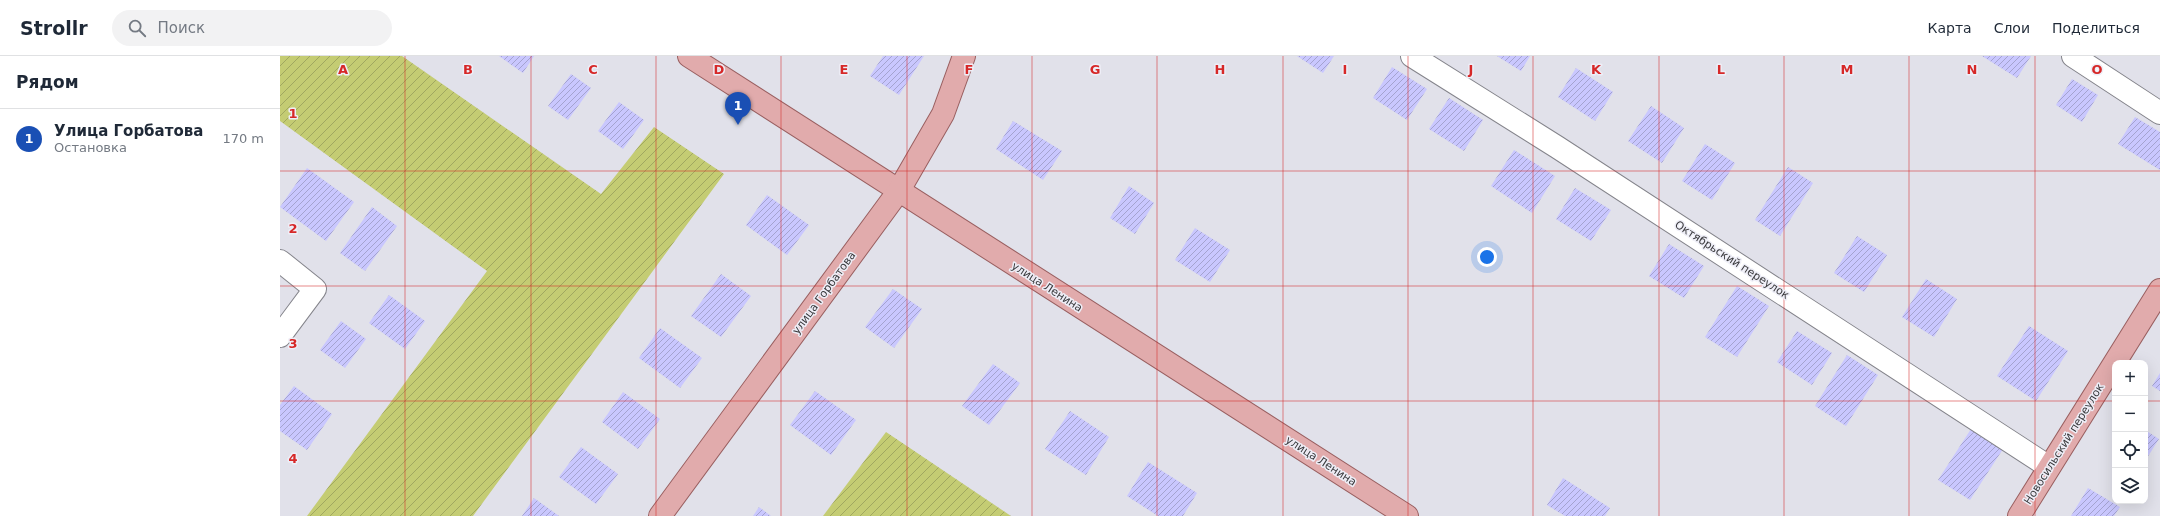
<!DOCTYPE html>
<html lang="ru">
<meta charset="utf-8">
<style>
body{margin:0;font-family:"DejaVu Sans",sans-serif;background:#f2f2f3;color:#1f2937}
.controls{position:absolute;right:12px;bottom:12px;display:grid;overflow:hidden;border-radius:8px;box-shadow:0 4px 16px #0002}
.controls button{width:36px;height:36px;display:grid;place-items:center;padding:0;border:0;border-bottom:1px solid #e0e1e3;background:#fff;color:#1f2937;font:20px sans-serif}
.you{position:absolute;left:1207px;top:201px;width:14px;height:14px;margin:-10px;border:3px solid #fff;border-radius:50%;background:#1a73e8;box-shadow:0 0 0 6px #1a73e833}
.badge{display:grid;place-items:center;width:26px;height:26px;border-radius:50%;background:#982f93;color:#fff;font-size:13px;font-weight:700}
.pin{position:absolute;translate:-50% -33px;filter:drop-shadow(0 1px 2px #0008)}
.pin::after{content:'';position:absolute;top:21px;width:14px;height:12px;background:inherit;clip-path:polygon(0 0,100% 0,50% 100%)}
.list{margin:0;padding:0;list-style:none}
h2{display:flex;justify-content:space-between;align-items:center;height:52px;margin:0;padding:0 16px;font-size:17px}
h2 small{font-size:13px;font-weight:400;color:#747a83}
.list li{display:grid;grid-template-columns:26px 1fr auto;gap:12px;align-items:center;box-sizing:border-box;height:60px;padding:0 16px;border-top:1px solid #e0e1e3}
.list b{display:block;font-size:15px;white-space:nowrap}
.list p{margin:0;font-size:13px;white-space:nowrap;color:#747a83}
.list em{font-size:13px;font-style:normal;color:#747a83}
.icon{flex:none;width:22px;height:22px;fill:none;stroke:currentColor;stroke-width:2;stroke-linecap:round;stroke-linejoin:round}
.map{position:relative;flex:none;width:1880px;height:460px;overflow:hidden}
header{display:flex;align-items:center;gap:24px;box-sizing:border-box;height:56px;padding:0 20px;background:#fff;border-bottom:1px solid #e0e1e3}
header strong{font-size:19px}
nav{display:flex;gap:22px;margin-inline-start:auto;font-size:14px}
.search{width:280px;height:36px;background:#f2f2f3;display:flex;align-items:center;gap:10px;box-sizing:border-box;padding:0 14px;border-radius:22px;color:#747a83;font-size:15px}
main{display:flex}
aside{flex:1;background:#fff}
.map>svg:first-child{display:block}
.garden{fill:url(#garden-furrows)}
.building{fill:url(#building-hatch)}
.lines{fill:none;stroke-linecap:round;stroke-linejoin:round}
.minor-casing{stroke:#84848b;stroke-width:24}
.major-casing{stroke:#995f60;stroke-width:24}
.minor{stroke:#fff;stroke-width:22}
.major{stroke:#e1abac;stroke-width:22}
.grid{fill:none;stroke:#d62828;stroke-width:1;stroke-opacity:0.55}
.labels{text-anchor:middle;dominant-baseline:central;stroke-width:3;stroke-linejoin:round;paint-order:stroke}
.street-label{font-size:11px;fill:#39393c;stroke:#eeeef7}
.grid-label{font-size:13px;text-anchor:middle;font-weight:bold;fill:#d62828;stroke:#eeeef7;stroke-width:3;stroke-linejoin:round;paint-order:stroke}
</style>
<header>
<strong>Strollr</strong>
<div class="search"><svg class="icon" aria-label="search" viewBox="0 0 24 24"><circle cx="10" cy="10" r="6"/><path d="M15 15l6 6"/></svg>Поиск</div>
<nav><a>Карта</a><a>Слои</a><a>Поделиться</a></nav>
</header>
<main>
<aside>
<h2>Рядом<small></small></h2>
<ul class="list">
<li><span class="badge" style="background:#1a4fb4">1</span><div><b>Улица Горбатова</b><p>Остановка</p></div><em>170 m</em></li>
</ul>
</aside>
<div class="map">
<svg width="1880" height="460" viewBox="0 0 1880 460">
<defs>
<pattern id="garden-furrows" width="10" height="10" patternUnits="userSpaceOnUse"><rect width="10" height="10" fill="#c4cc73"/><path d="M-1 1l2-2M0 10L10 0M9 11l2-2" fill="none" stroke="#a0a760"/></pattern>
<pattern id="building-hatch" width="6" height="6" patternUnits="userSpaceOnUse"><rect width="6" height="6" fill="#c9c7fe"/><path d="M-1 1l2-2M0 6l6-6M5 7l2-2" fill="none" stroke="#a4a3cf"/></pattern>
</defs>
<rect width="100%" height="100%" fill="#e1e1ea"/>
<!-- garden -->
<g class="garden">
<path d="M0 0H122L321 138 374 71 444 118 193 460H27L207 215 0 65Z"/>
<path d="M606 376 731 460H543Z"/>
</g>
<!-- building -->
<g class="building">
<path d="M219 0H254L243 17Z"/>
<path d="M603 0H644L619 39 590 20Z"/>
<path d="M1017 0H1054L1043 17Z"/>
<path d="M1217 0H1250L1241 15Z"/>
<path d="M1702 0H1751L1737 22Z"/>
<path d="M1112 11 1147 33 1127 64 1093 42Z"/>
<path d="M1296 12 1333 36 1315 65 1278 41Z"/>
<path d="M291 18 311 32 288 64 268 50Z"/>
<path d="M1792 23 1818 39 1802 66 1776 49Z"/>
<path d="M1169 42 1203 64 1184 95 1149 73Z"/>
<path d="M339 46 364 64 343 93 318 75Z"/>
<path d="M1371 50 1404 72 1382 107 1348 85Z"/>
<path d="M1855 61 1880 76V114L1838 88Z"/>
<path d="M733 65 782 95 763 124 716 93Z"/>
<path d="M1425 88 1455 107 1432 144 1402 125Z"/>
<path d="M1234 94 1275 120 1252 157 1211 130Z"/>
<path d="M1508 111 1533 127 1500 180 1475 164Z"/>
<path d="M27 112 74 146 46 185 0 151Z"/>
<path d="M849 130 874 147 855 178 830 162Z"/>
<path d="M1295 132 1331 154 1311 185 1276 163Z"/>
<path d="M487 139 529 169 507 199 466 169Z"/>
<path d="M92 151 117 170 85 215 60 197Z"/>
<path d="M915 172 950 194 930 226 895 204Z"/>
<path d="M1577 180 1607 199 1584 236 1554 217Z"/>
<path d="M1389 188 1424 210 1404 242 1369 220Z"/>
<path d="M441 218 471 240 441 281 411 260Z"/>
<path d="M1646 223 1677 243 1654 281 1622 261Z"/>
<path d="M1457 230 1489 250 1457 301 1425 281Z"/>
<path d="M613 233 642 253 614 292 585 271Z"/>
<path d="M109 239 145 265 125 293 89 267Z"/>
<path d="M61 265 86 283 65 312 40 294Z"/>
<path d="M1749 270 1788 295 1756 345 1717 320Z"/>
<path d="M380 272 422 302 400 332 359 302Z"/>
<path d="M1517 275 1552 297 1532 329 1497 306Z"/>
<path d="M1567 299 1598 319 1566 370 1535 350Z"/>
<path d="M713 308 740 327 709 369 682 350Z"/>
<path d="M1880 317V335L1872 330Z"/>
<path d="M14 330 52 358 27 394 0 375V349Z"/>
<path d="M535 335 576 364 551 399 510 369Z"/>
<path d="M343 336 380 363 358 393 322 366Z"/>
<path d="M790 355 829 381 806 419 765 393Z"/>
<path d="M1691 373 1723 393 1690 444 1658 424Z"/>
<path d="M1865 374 1879 383 1865 405Z"/>
<path d="M301 391 338 418 316 448 279 421Z"/>
<path d="M868 406 917 437 903 460H878L847 440Z"/>
<path d="M1283 422 1330 452 1325 460H1285L1267 449Z"/>
<path d="M1808 432 1840 451 1834 460H1791Z"/>
<path d="M254 442 279 460H242Z"/>
<path d="M479 451 491 460H473Z"/>
</g>
<g class="lines">
<!-- minor casing -->
<g class="minor-casing">
<g id="minor">
<path d="M1132 0 1277 91 1769 411"/>
<path d="M1793 0 1880 57"/>
<path d="M0 205 35 233 0 280"/>
</g>
</g>
<!-- major casing -->
<g class="major-casing">
<g id="major">
<path d="M409 0 1127 460"/>
<path d="M380 460 618 136 663 58 684 0"/>
<path d="M1739 460 1880 234"/>
</g>
</g>
<!-- minor -->
<use href="#minor" class="minor"/>
<!-- major -->
<use href="#major" class="major"/>
</g>
<!-- grid -->
<path class="grid" d="M125 0V460M251 0V460M376 0V460M501 0V460M627 0V460M752 0V460M877 0V460M1003 0V460M1128 0V460M1253 0V460M1379 0V460M1504 0V460M1629 0V460M1755 0V460M0 115H1880M0 230H1880M0 345H1835M1865 345H1880"/>
<g class="labels">
<!-- street labels -->
<g class="street-label">
<text transform="translate(1452 204) rotate(33)">Октябрьский переулок</text>
<text transform="translate(767 231) rotate(33)">улица Ленина</text>
<text transform="translate(544 237) rotate(-54)">улица Горбатова</text>
<text transform="translate(1784 388) rotate(-58)">Новосильский переулок</text>
<text transform="translate(1041 405) rotate(33)">улица Ленина</text>
</g>
</g>
<g class="grid-label">
<text x="63" y="18">A</text>
<text x="188" y="18">B</text>
<text x="313" y="18">C</text>
<text x="439" y="18">D</text>
<text x="564" y="18">E</text>
<text x="689" y="18">F</text>
<text x="815" y="18">G</text>
<text x="940" y="18">H</text>
<text x="1065" y="18">I</text>
<text x="1191" y="18">J</text>
<text x="1316" y="18">K</text>
<text x="1441" y="18">L</text>
<text x="1567" y="18">M</text>
<text x="1692" y="18">N</text>
<text x="1817" y="18">O</text>
<text x="13" y="62">1</text>
<text x="13" y="177">2</text>
<text x="13" y="292">3</text>
<text x="13" y="407">4</text>
</g>
</svg>
<div class="controls">
<button>+</button>
<button>−</button>
<button><svg class="icon" aria-label="locate" viewBox="0 0 24 24"><circle cx="12" cy="12" r="6"/><path d="M12 2v4M12 18v4M2 12h4M18 12h4"/></svg></button>
<button><svg class="icon" aria-label="layers" viewBox="0 0 24 24"><path d="M12 4l9 5-9 5-9-5zM3 14l9 5 9-5"/></svg></button>
</div>
<div class="you"></div>
<div class="pin badge" style="left:458px;top:69px;background:#1a4fb4">1</div>
</div>
</main>
